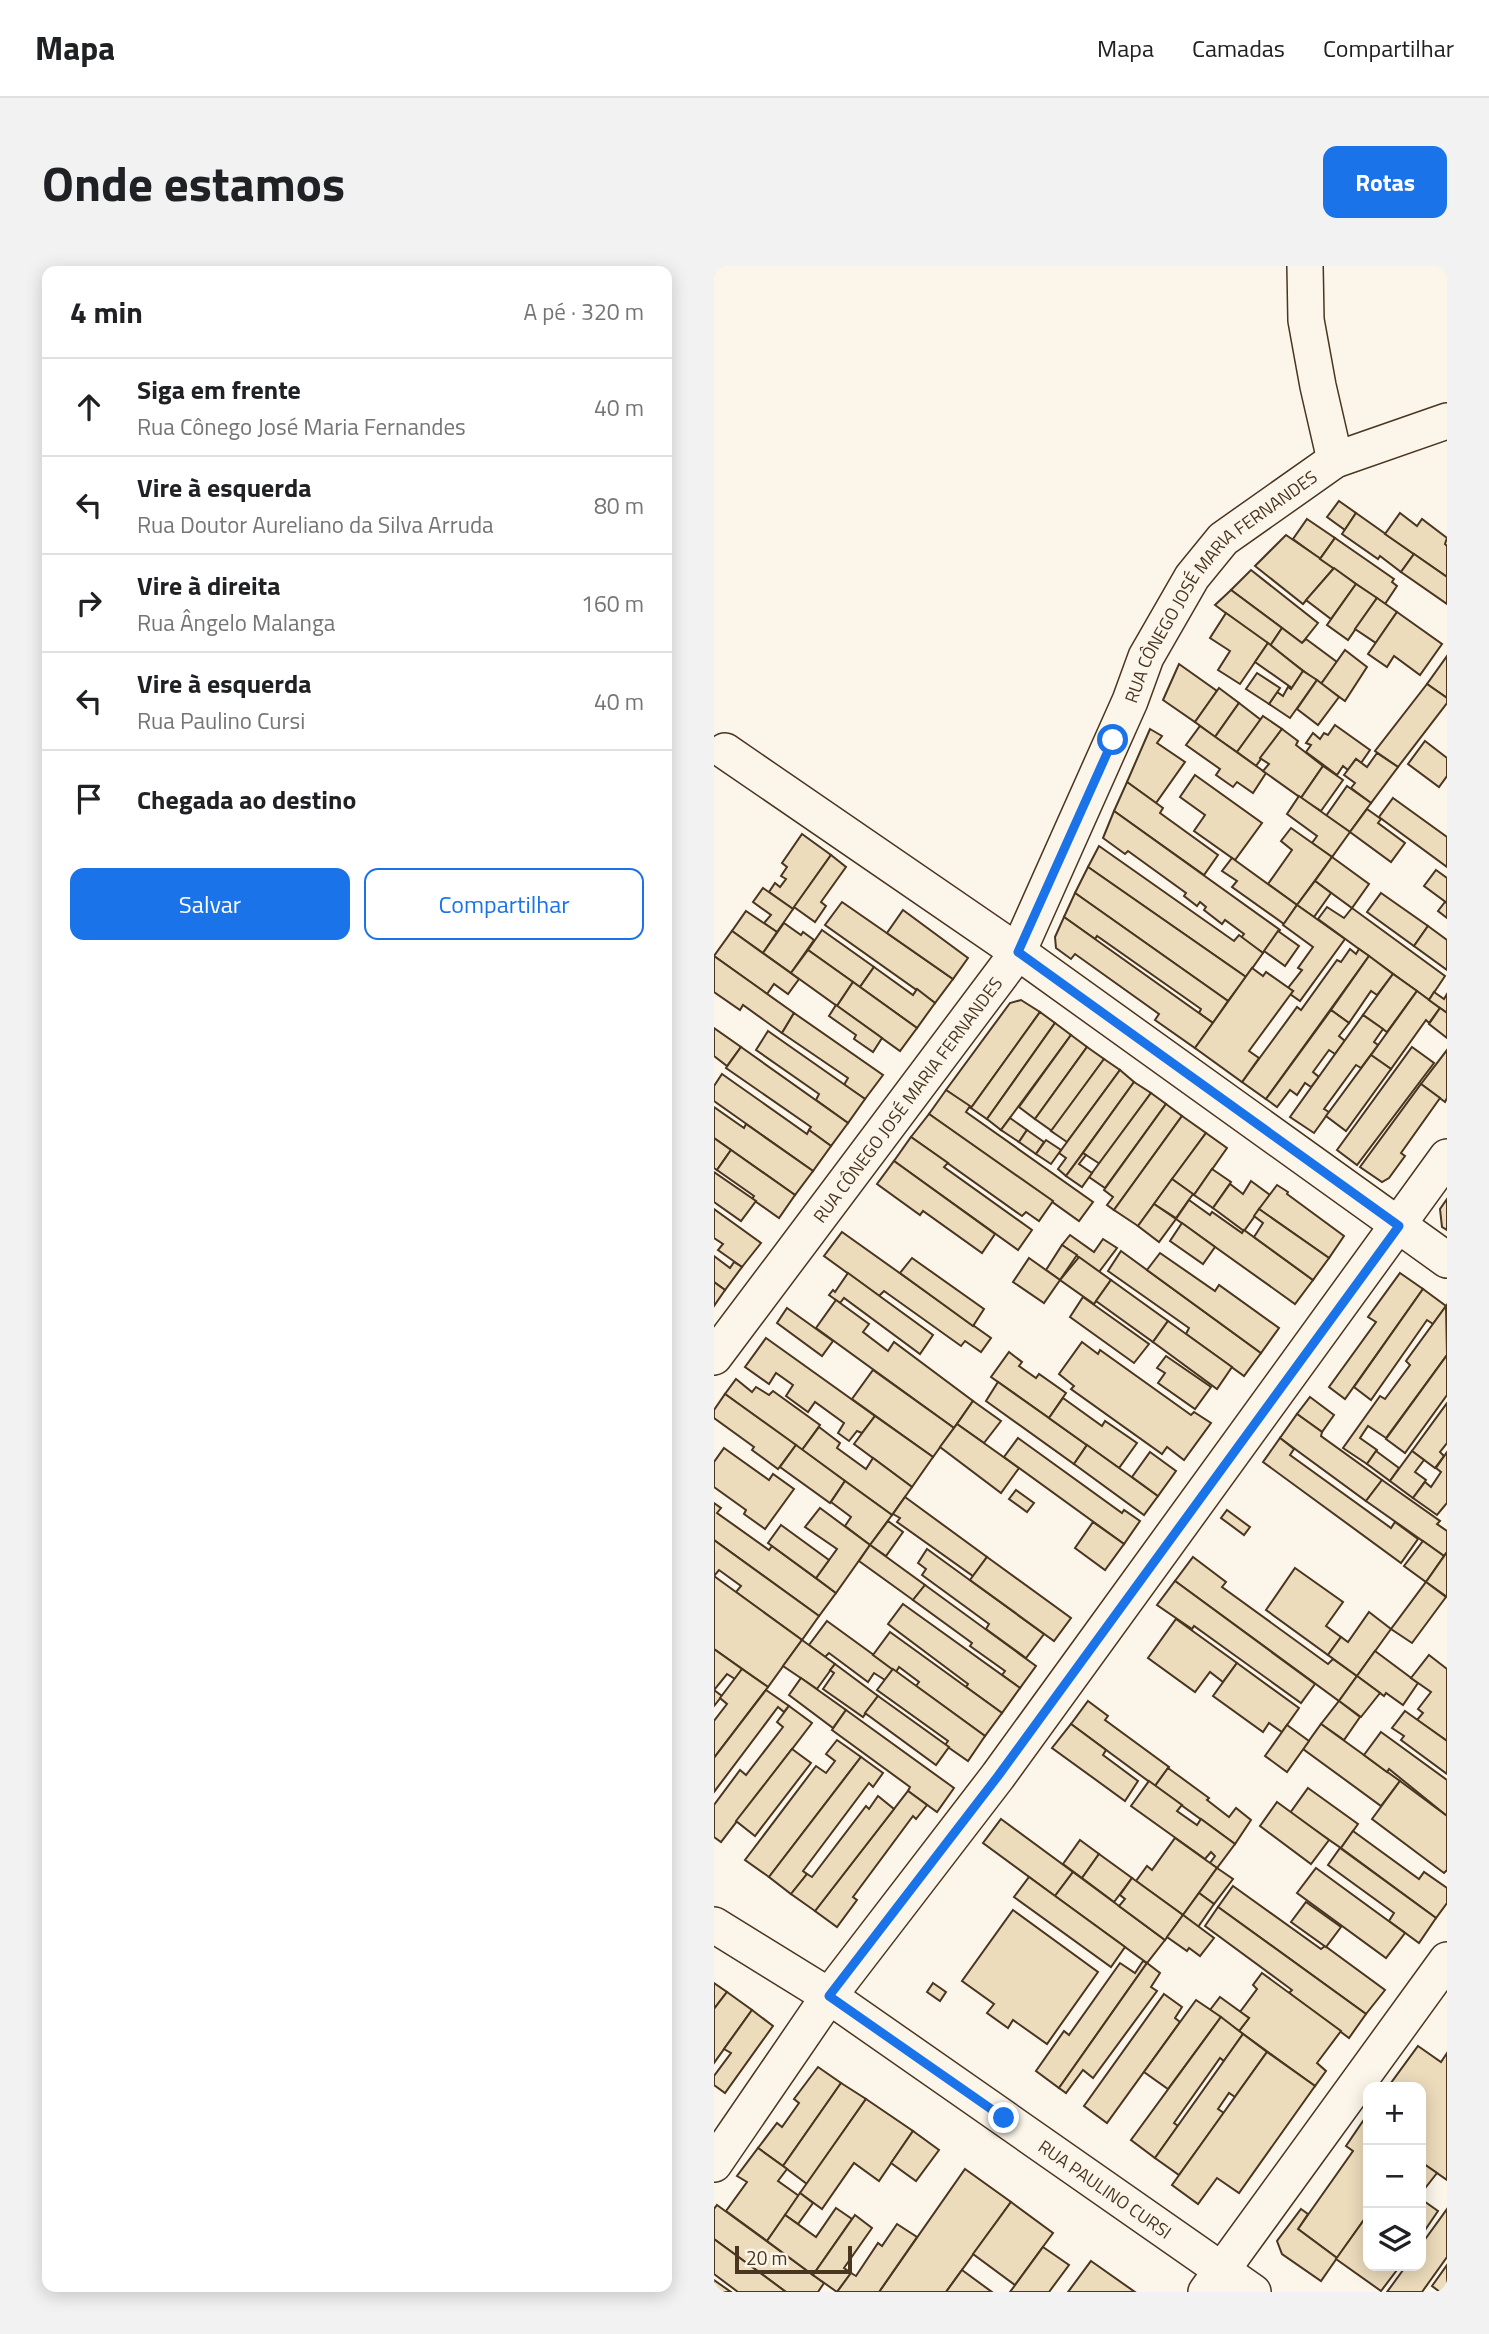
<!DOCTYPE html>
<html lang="pt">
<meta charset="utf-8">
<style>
body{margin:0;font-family:"Titillium Web",sans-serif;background:#f2f2f2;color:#202124}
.controls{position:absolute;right:21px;bottom:21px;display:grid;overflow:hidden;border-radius:14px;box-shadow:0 4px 18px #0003}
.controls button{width:63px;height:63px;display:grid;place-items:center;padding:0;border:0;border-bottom:2px solid #e0e0e0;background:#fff;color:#202124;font:35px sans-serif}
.scale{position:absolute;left:21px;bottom:18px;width:117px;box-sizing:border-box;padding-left:7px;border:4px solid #4a3520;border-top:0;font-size:19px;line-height:24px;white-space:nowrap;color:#4a3520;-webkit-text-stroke:5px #fbf6e9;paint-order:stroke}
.stop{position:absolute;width:21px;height:21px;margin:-16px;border:5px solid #1a73e8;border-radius:50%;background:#fff}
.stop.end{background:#1a73e8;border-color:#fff;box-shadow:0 2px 7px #0008}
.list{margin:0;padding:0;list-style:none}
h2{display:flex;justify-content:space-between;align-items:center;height:91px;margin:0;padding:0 28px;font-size:30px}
h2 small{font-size:23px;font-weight:400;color:#757577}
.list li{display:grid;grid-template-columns:46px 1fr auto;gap:21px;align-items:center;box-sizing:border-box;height:98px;padding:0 28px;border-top:2px solid #e0e0e0}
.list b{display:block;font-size:26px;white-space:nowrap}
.list p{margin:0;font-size:23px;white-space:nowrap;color:#757577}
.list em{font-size:23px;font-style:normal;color:#757577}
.actions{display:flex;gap:14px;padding:21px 28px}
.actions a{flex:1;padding:16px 0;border:2px solid #1a73e8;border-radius:14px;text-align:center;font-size:24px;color:#1a73e8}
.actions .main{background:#1a73e8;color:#fff}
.icon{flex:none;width:38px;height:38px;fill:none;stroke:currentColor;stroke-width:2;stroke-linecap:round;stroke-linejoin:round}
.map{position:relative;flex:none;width:733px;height:2026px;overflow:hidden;border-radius:14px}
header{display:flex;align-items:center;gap:42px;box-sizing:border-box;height:98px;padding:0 35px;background:#fff;border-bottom:2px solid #e0e0e0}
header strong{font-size:33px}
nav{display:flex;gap:38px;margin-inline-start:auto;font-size:24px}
.intro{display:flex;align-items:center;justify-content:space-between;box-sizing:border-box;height:168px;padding:0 42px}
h1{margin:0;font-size:49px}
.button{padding:18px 32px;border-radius:14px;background:#1a73e8;color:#fff;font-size:24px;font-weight:700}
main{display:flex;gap:42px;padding:0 42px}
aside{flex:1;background:#fff;border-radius:14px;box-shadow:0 4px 18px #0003}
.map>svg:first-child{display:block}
.building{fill:#ecdcbc;stroke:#4a3520;stroke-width:2}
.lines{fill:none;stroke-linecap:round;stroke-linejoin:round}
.minor-casing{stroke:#4a3520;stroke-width:38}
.minor{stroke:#fbf6e9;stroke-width:35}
.route{stroke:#1a73e8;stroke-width:9}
.labels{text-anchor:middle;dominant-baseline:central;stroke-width:5;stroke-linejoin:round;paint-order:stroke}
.street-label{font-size:18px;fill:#4a3520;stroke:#fbf6e9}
</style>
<header>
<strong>Mapa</strong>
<nav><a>Mapa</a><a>Camadas</a><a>Compartilhar</a></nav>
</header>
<div class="intro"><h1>Onde estamos</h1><a class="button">Rotas</a></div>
<main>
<aside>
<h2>4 min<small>A pé · 320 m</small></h2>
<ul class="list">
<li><svg class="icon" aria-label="ahead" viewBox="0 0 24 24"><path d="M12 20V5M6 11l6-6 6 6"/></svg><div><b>Siga em frente</b><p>Rua Cônego José Maria Fernandes</p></div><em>40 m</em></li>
<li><svg class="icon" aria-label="left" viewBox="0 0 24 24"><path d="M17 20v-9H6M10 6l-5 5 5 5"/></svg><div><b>Vire à esquerda</b><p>Rua Doutor Aureliano da Silva Arruda</p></div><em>80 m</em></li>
<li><svg class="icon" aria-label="right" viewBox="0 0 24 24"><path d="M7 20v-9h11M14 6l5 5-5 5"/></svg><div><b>Vire à direita</b><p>Rua Ângelo Malanga</p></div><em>160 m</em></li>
<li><svg class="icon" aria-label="left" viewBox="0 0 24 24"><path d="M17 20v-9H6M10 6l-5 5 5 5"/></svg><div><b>Vire à esquerda</b><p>Rua Paulino Cursi</p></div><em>40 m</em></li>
<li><svg class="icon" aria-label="arrive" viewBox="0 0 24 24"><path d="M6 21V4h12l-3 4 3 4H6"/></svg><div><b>Chegada ao destino</b></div></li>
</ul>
<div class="actions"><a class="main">Salvar</a><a>Compartilhar</a></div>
</aside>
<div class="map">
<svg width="733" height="2026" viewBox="0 0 733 2026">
<rect width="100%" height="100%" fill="#fbf6e9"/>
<!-- building -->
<g class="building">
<path d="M625 235 642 247 631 264 613 251Z"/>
<path d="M642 247 700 288 687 306 666 290 664 293 628 268Z"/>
<path d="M686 247 703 260 708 253 733 272 731 278 733 280V311L671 268Z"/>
<path d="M593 253 621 272 606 293 579 273Z"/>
<path d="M572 269 620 302 589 338 541 300Z"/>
<path d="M621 272 680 313 678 316 683 320 671 338 606 293Z"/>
<path d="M700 288 733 311V338L687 306Z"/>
<path d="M620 302 642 318 617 353 592 334Z"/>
<path d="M537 304 604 357 588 377 517 324Z"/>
<path d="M642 318 663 332 634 374 613 359Z"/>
<path d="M517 324 568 362 556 380 501 339Z"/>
<path d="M663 332 683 346 662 377 641 363Z"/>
<path d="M683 346 728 378 706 409 680 390 673 401 654 388Z"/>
<path d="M512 347 554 377 526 418 504 404 516 385 496 372Z"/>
<path d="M568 362 588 377 592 373 623 396 607 418 556 380Z"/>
<path d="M554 377 589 405 578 422 541 396Z"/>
<path d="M631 384 653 401 631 435 607 418Z"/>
<path d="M733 390V432L713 418Z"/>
<path d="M465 398 503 425 481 456 449 434Z"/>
<path d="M589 405 603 414 576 452 555 438 563 426 569 430 574 421 577 423Z"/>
<path d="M543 407 566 422 555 438 532 423Z"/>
<path d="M603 414 625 431 604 459 583 443Z"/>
<path d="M713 418 733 432V437L684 501 661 485Z"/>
<path d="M505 422 525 437 501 471 481 456Z"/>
<path d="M525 437 547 454 523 486 501 471Z"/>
<path d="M549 450 568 463 542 500 523 486Z"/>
<path d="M621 459 656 484 647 497 642 493 634 504 629 500 623 509 592 486 597 479 592 477 599 467 606 473 610 467 614 469Z"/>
<path d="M486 460 552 507 539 527 523 516 519 521 502 509 506 503 472 479Z"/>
<path d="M436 463 448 470 443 477 471 496 442 537 413 516Z"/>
<path d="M568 463 584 475 582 479 609 500 587 532 549 505 555 498 546 492Z"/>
<path d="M711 475 733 492V510L725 521 694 498Z"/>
<path d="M663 487 684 501 657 537 637 522 641 517 630 509 642 493 653 501Z"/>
<path d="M609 500 629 514 607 545 587 532Z"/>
<path d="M481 509 548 557 521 594 480 565 491 549 466 531Z"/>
<path d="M413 516 449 542 446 547 504 589 490 609 400 545Z"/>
<path d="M633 520 657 537 636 566 612 550Z"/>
<path d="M585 530 636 566 618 591 598 577 603 570 573 548Z"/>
<path d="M679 532 733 571V601L665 551Z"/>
<path d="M653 543 667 553 664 557 691 577 677 596 636 566Z"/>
<path d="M400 545 566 664 549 687 527 672 530 668 511 654 508 658 490 644 492 641 486 636 483 640 470 630 472 627 414 585 411 588 389 572Z"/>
<path d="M577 562 618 591 583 639 554 618 578 584 567 575Z"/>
<path d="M88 568 117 589 79 643 55 626 61 617 66 621 72 613 67 610 73 601 68 597Z"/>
<path d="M385 580 520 675 525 669 549 687 532 711 374 601Z"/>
<path d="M117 589 132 601 107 636 112 640 101 656 80 641Z"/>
<path d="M618 591 655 618 638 642 601 615Z"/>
<path d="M518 592 583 639 570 658 518 621 523 615 508 605Z"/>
<path d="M374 601 532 711 514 735 361 627Z"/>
<path d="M722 604 733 612V637L710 620Z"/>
<path d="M601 615 617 627 600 651 583 639Z"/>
<path d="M49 622 79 643 63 666 50 657 57 649 39 636Z"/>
<path d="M361 627 514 735 499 757 485 747 487 743 383 670 381 673 350 651Z"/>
<path d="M667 627 714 660 700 680 653 646Z"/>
<path d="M128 636 239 713 221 737 111 659Z"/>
<path d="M731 636 733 637V652L724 645Z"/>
<path d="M583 639 631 673 586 735 576 728 579 725 574 722 588 704 584 702 599 681 569 659Z"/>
<path d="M613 641 630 652 638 642 731 710 715 734 604 653Z"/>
<path d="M189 644 254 692 239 713 173 667Z"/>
<path d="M32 645 63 666 49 687 18 665Z"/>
<path d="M350 651 499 757 481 782 441 754 445 748 361 688 357 693 342 682 341 671Z"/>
<path d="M70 657 87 669 89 666 100 674 77 707 49 687Z"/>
<path d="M714 660 733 674V704L700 680Z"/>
<path d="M108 664 160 701 146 721 94 684Z"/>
<path d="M18 665 85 713 74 728 60 718 53 728 0 690Z"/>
<path d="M564 665 585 680 571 700 550 685Z"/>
<path d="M636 683 642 688 645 683 655 690 552 833 528 816 583 741 587 744 623 694 627 696Z"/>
<path d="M94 684 139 716 123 740 77 707Z"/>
<path d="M0 690 80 747 68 767 29 739 26 744 0 726Z"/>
<path d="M655 690 679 708 663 729 657 725 635 757 617 744Z"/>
<path d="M160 701 199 729 203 723 221 737 203 762 146 721Z"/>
<path d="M538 702 549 710 552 706 579 725 535 785 545 792 528 816 481 782Z"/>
<path d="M679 708 703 725 673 766 649 749Z"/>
<path d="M139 716 203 762 186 785 123 740Z"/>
<path d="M703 725 726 742 715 757 712 754 677 803 657 789Z"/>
<path d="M720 726 730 733 733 728V747L715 734Z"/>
<path d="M307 734 326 746 257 842 232 824 296 737Z"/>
<path d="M122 739 168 772 159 786 140 773 142 769 115 750Z"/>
<path d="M726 742 733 747V772L715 758Z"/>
<path d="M617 744 635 757 625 770 631 775 621 788 615 784 599 806 605 811 597 821 591 817 583 829 576 824 563 841 552 833Z"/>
<path d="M326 746 341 757 273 853 257 842Z"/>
<path d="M80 747 169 809 151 833 130 819 134 812 68 767Z"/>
<path d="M649 749 669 763 660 776 664 779 647 802 642 799 610 843 615 846 600 867 576 851Z"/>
<path d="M341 757 357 769 287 864 273 853Z"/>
<path d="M0 762 27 781 13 800 0 790Z"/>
<path d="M54 765 151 833 134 857 102 834 105 828 42 784Z"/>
<path d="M357 769 373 781 321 853 305 841Z"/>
<path d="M27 781 134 857 117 880 95 864 97 861 12 802Z"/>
<path d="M373 781 390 793 338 865 321 853Z"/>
<path d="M698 781 720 797 643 899 623 884Z"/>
<path d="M733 784V832L731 836 707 818Z"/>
<path d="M657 789 677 803 632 865 612 850Z"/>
<path d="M390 793 406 804 353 876 337 865Z"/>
<path d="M406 804 420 816 352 910 344 903 352 892 345 887Z"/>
<path d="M8 808 93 868 95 864 117 880 99 905 0 835V820Z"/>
<path d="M420 816 437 827 386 898 369 887Z"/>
<path d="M707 818 726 832 687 887 691 890 675 912 668 916 646 901Z"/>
<path d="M232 824 256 840 252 846 379 936 365 955 215 848Z"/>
<path d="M437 827 452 838 391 922 375 911Z"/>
<path d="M452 838 468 850 400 944 393 939 399 931 390 924Z"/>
<path d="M0 841 30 862 32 858 99 905 81 929 0 872Z"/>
<path d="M215 848 339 935 325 955 312 946 308 950 197 871Z"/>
<path d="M468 850 492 867 424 960 400 944Z"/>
<path d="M296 852 313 864 305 876 287 864Z"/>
<path d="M313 864 330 876 322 888 305 876Z"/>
<path d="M492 867 513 882 480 929 458 913Z"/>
<path d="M197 871 234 897 230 901 318 964 304 984 180 895Z"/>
<path d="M0 872 17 884 3 904 0 902Z"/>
<path d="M332 874 347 884 337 898 322 888Z"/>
<path d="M17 884 81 929 65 952 38 933 40 930 3 904Z"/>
<path d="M369 887 372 889 365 898 378 907 368 921 352 910Z"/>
<path d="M180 895 281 968 268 987 209 945 206 949 163 918Z"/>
<path d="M498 903 517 916 499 942 480 929Z"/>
<path d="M0 906 42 935 27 955 0 936Z"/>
<path d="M458 913 479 928 462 952 440 938Z"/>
<path d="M537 915 556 929 530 965 499 942 516 918 529 928Z"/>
<path d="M563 919 574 926 573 928 630 970 615 992 545 943Z"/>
<path d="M733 933V964L728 961 726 943Z"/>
<path d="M475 934 496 949 498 946 528 967 530 964 599 1014 581 1038 462 953Z"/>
<path d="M440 938 462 953 445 976 424 960Z"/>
<path d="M0 943 47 977 28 1001 4 984 9 978 0 972Z"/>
<path d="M545 943 615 992 599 1014 540 971 549 957 540 950Z"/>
<path d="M468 957 501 981 489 998 456 975Z"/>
<path d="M128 966 277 1072 267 1086 251 1075 247 1080 170 1025 165 1030 110 990Z"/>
<path d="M356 969 380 986 389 973 403 982 385 1006 348 979Z"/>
<path d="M348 979 363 989 346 1014 332 1004Z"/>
<path d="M407 985 547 1087 530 1110 472 1068 475 1062 394 1005Z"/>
<path d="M446 987 501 1025 505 1019 565 1062 547 1087 433 1004Z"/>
<path d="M0 990 16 1002 20 996 28 1001 11 1024 0 1016Z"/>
<path d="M365 991 397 1014 380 1038 346 1014Z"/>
<path d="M198 992 270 1043 259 1060 186 1007Z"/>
<path d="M315 992 346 1014 330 1037 299 1016Z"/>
<path d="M134 1007 219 1069 206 1088 130 1032 126 1037 115 1029 119 1024 121 1026Z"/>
<path d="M686 1007 709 1023 631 1133 615 1121 662 1056 654 1051Z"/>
<path d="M397 1014 454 1055 439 1076 382 1035Z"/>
<path d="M0 1016 11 1024 0 1040Z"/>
<path d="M709 1023 732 1040 719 1058 713 1054 657 1134 640 1121Z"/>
<path d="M369 1031 435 1078 420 1097 356 1051Z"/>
<path d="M122 1034 155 1058 149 1066 174 1085 180 1076 259 1135 240 1162 102 1062Z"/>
<path d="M732 1040 733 1089 672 1172 654 1160 646 1172 663 1184 653 1198 629 1182 666 1130 671 1133 696 1099 692 1095Z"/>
<path d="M73 1042 119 1075 108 1090 63 1057Z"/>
<path d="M454 1055 518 1101 503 1123 439 1076Z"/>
<path d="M52 1072 161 1150 148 1167 143 1165 135 1175 124 1167 130 1157 101 1136 94 1146 72 1130 79 1119 62 1107 55 1118 31 1101Z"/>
<path d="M368 1076 384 1088 386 1084 477 1149 480 1146 497 1157 470 1194 453 1181 448 1188 357 1123 360 1120 345 1108Z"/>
<path d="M295 1086 308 1096 305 1100 322 1112 325 1108 352 1127 335 1152 277 1111Z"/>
<path d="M733 1089V1129L691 1187 672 1173Z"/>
<path d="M452 1090 497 1121 481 1143 444 1117 451 1107 443 1102Z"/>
<path d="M159 1104 240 1162 219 1191 138 1133Z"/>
<path d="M22 1113 38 1126 42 1121 55 1129 59 1125 106 1159 88 1184 11 1128Z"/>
<path d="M284 1116 373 1179 360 1198 272 1135Z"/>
<path d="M11 1128 82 1179 64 1203 38 1184 40 1181 0 1152V1144Z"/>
<path d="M596 1131 620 1149 608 1166 583 1148Z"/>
<path d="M349 1132 388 1160 391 1155 423 1177 405 1202 335 1152Z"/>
<path d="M259 1135 287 1155 270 1177 243 1158Z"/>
<path d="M733 1137V1177L726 1186 730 1190 721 1202 698 1185Z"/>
<path d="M583 1148 608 1166 607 1170 668 1214 652 1235 566 1172Z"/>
<path d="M161 1150 219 1191 198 1221 140 1178Z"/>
<path d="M243 1158 305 1202 287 1227 226 1181Z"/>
<path d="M105 1161 126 1177 123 1182 152 1203 159 1192 198 1221 178 1249 88 1184Z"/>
<path d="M304 1172 408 1247 410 1244 426 1255 410 1278 290 1191Z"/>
<path d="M566 1172 580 1183 576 1189 677 1262 681 1256 704 1273 687 1297 549 1196Z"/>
<path d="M82 1179 131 1215 116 1237 66 1201Z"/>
<path d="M373 1179 444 1230 430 1249 360 1198Z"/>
<path d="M10 1182 55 1214 59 1208 80 1223 51 1263 30 1248 32 1244 0 1221V1196Z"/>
<path d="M662 1185 685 1202 676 1215 653 1198Z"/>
<path d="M698 1185 710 1194 701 1206 712 1214 699 1232 676 1215Z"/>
<path d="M436 1186 462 1205 444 1230 418 1211Z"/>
<path d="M733 1186V1237L723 1249 699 1232 711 1216 717 1221 727 1206 722 1202Z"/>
<path d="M668 1214 726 1255 723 1258 733 1265V1286L730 1290 652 1235Z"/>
<path d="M131 1215 178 1249 156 1279 131 1260 137 1251 117 1236Z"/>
<path d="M302 1224 320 1237 313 1246 295 1233Z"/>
<path d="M191 1231 273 1291 259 1310 183 1256 186 1252 179 1248Z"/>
<path d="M0 1237 7 1242 3 1247 55 1284 58 1280 122 1327 105 1350 0 1274Z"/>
<path d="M106 1242 156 1279 122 1327 102 1312 123 1283 91 1261Z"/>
<path d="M513 1244 536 1261 530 1269 507 1252Z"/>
<path d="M174 1255 189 1266 172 1290 156 1279Z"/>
<path d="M379 1256 410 1278 391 1304 361 1282Z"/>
<path d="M67 1259 115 1294 102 1312 54 1277Z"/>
<path d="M0 1274 105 1350 88 1374 22 1326 27 1320 5 1304 0 1310Z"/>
<path d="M709 1275 730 1290 712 1316 690 1300Z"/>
<path d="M156 1279 211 1319 199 1334 145 1295Z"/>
<path d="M213 1283 330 1368 312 1392 272 1363 275 1358 208 1309 212 1303 204 1297Z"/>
<path d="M733 1286V1331L712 1316Z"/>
<path d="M273 1291 357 1352 340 1375 256 1314Z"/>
<path d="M479 1291 512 1316 508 1321 614 1398 619 1393 643 1410 625 1435 461 1315Z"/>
<path d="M581 1302 629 1336 612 1360 627 1371 614 1389 552 1344Z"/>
<path d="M0 1310 88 1374 54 1421 0 1383Z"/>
<path d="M461 1315 601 1418 587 1437 480 1360 478 1363 443 1339Z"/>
<path d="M712 1316 732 1331 698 1377 677 1363Z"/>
<path d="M211 1319 322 1400 306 1422 288 1409 291 1405 256 1380 258 1377 199 1334Z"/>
<path d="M189 1338 306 1422 288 1447 252 1421 254 1418 174 1358Z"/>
<path d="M655 1346 677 1363 643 1410 614 1389 627 1371 634 1376Z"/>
<path d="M462 1353 523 1397 509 1416 496 1406 481 1426 434 1392Z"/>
<path d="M113 1355 179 1403 171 1414 160 1407 154 1416 115 1387 111 1391 95 1379Z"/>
<path d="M176 1366 288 1447 271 1470 202 1420 205 1416 185 1401 182 1406 159 1389Z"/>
<path d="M88 1374 121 1398 103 1423 69 1400Z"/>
<path d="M0 1383 28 1403 21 1413 13 1408 0 1424 8 1430 0 1440Z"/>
<path d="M661 1385 704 1417 689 1439 672 1427 670 1430 643 1410Z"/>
<path d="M715 1389 733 1403V1475L703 1454 709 1447 704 1443 717 1426 697 1412Z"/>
<path d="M523 1397 585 1442 568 1466 555 1457 549 1466 499 1430Z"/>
<path d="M121 1398 164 1430 149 1451 109 1423 120 1407 116 1404Z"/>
<path d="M28 1403 54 1421 0 1492V1455L13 1438 6 1432Z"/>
<path d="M179 1403 271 1470 254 1495 231 1479 234 1475 163 1424Z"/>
<path d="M643 1410 666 1427 647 1451 625 1435Z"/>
<path d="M87 1412 132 1444 119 1462 75 1429Z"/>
<path d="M52 1424 75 1440 70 1446 64 1441 0 1526V1492Z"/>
<path d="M164 1430 235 1481 222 1499 151 1447Z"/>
<path d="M374 1435 394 1450 391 1454 455 1501 441 1520 357 1458Z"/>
<path d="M625 1435 646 1451 630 1474 607 1458Z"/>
<path d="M75 1440 98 1457 7 1576 0 1571V1539L26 1504 32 1509 69 1461 63 1456Z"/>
<path d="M132 1444 240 1522 223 1546 194 1525 196 1521 118 1464Z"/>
<path d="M691 1445 733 1475V1508L687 1474 690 1470 678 1462Z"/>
<path d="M357 1458 392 1484 389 1489 424 1515 411 1535 338 1482Z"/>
<path d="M607 1458 686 1515 667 1540 589 1483Z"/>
<path d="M573 1459 595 1475 573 1506 551 1490Z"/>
<path d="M667 1466 733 1514V1550L675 1503 673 1506 650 1489Z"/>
<path d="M123 1474 147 1491 55 1611 31 1594 102 1500 112 1507 121 1495 112 1488Z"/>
<path d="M78 1483 97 1497 41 1570 22 1555Z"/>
<path d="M147 1491 169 1507 159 1521 155 1517 89 1605 93 1608 77 1628 55 1611Z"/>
<path d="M454 1502 495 1532 493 1534 515 1551 522 1542 537 1554 521 1578 441 1520Z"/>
<path d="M435 1515 468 1539 463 1545 483 1559 487 1553 521 1578 503 1602 496 1597 501 1590 497 1586 491 1593 417 1540Z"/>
<path d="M686 1515 733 1550V1604L730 1607 658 1553Z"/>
<path d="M594 1522 644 1558 627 1582 576 1547Z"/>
<path d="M194 1525 213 1539 202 1553 199 1550 139 1631 143 1634 123 1661 101 1645Z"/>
<path d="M164 1530 180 1543 101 1645 77 1628 93 1608 98 1611 152 1540 155 1543Z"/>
<path d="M563 1536 615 1574 597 1598 546 1560Z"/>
<path d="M287 1553 359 1606 341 1630 269 1577Z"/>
<path d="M639 1565 705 1613 710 1606 733 1622V1637L722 1652 627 1582Z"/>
<path d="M461 1572 503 1602 469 1649 422 1615 433 1600 438 1604Z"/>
<path d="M366 1574 385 1588 368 1612 349 1598Z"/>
<path d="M626 1582 722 1652 705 1677 675 1655 680 1647 614 1599Z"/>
<path d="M385 1588 418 1612 400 1636 368 1612Z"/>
<path d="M503 1602 519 1613 500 1638 485 1627Z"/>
<path d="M602 1602 691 1667 672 1692 583 1627Z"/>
<path d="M359 1606 451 1674 433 1697 341 1630Z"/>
<path d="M315 1611 411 1681 397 1701 300 1631Z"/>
<path d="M418 1612 469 1649 451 1674 405 1640 411 1633 406 1629Z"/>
<path d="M519 1620 607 1683 611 1680 671 1724 652 1748 504 1641Z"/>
<path d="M485 1627 500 1638 484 1661 469 1649Z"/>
<path d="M592 1636 627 1661 612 1681 577 1656Z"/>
<path d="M504 1641 652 1748 635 1772 575 1727 578 1724 491 1660Z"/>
<path d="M299 1644 384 1706 333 1778 299 1754 294 1762 273 1747 280 1738 248 1715Z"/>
<path d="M469 1649 500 1672 486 1690 475 1682 473 1685 453 1671Z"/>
<path d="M429 1695 433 1697 345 1822 322 1805 350 1765 355 1769 406 1697 421 1707Z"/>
<path d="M433 1697 446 1707 437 1721 443 1725 379 1812 369 1804 352 1827 345 1822Z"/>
<path d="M548 1707 627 1765 603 1797 612 1805 601 1820 525 1765 535 1752 526 1746 543 1723 539 1719Z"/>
<path d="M0 1717 13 1726 0 1743Z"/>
<path d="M219 1717 232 1726 226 1735 213 1726Z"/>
<path d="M13 1726 38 1744 0 1797V1743Z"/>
<path d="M450 1728 468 1741 461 1752 466 1756 393 1857 370 1840Z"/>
<path d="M506 1731 535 1752 525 1765 496 1744Z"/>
<path d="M482 1734 507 1751 454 1823 430 1806Z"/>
<path d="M38 1744 59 1760 11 1827 0 1819V1810L17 1787 10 1783Z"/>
<path d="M507 1751 529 1768 510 1795 506 1792 460 1857 464 1860 441 1892 417 1874Z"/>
<path d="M529 1768 553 1786 521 1831 515 1827 504 1843 510 1847 465 1909 441 1892Z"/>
<path d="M704 1780 727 1796 733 1787V1914L707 1896V1821H674Z"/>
<path d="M553 1786 601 1820 525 1927 503 1912 484 1938 458 1919Z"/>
<path d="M104 1801 127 1817 69 1900 44 1882 63 1857 68 1861 85 1837 80 1833Z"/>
<path d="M127 1817 152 1833 93 1918 69 1900Z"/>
<path d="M152 1833 199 1865 165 1915 140 1897 108 1943 86 1927Z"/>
<path d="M649 1855 654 1859V1948L623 1992 584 1963 639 1885 632 1880Z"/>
<path d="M199 1865 225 1884 202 1915 177 1897Z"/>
<path d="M44 1882 73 1903 64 1915 85 1930 53 1975 12 1945 33 1916 23 1910Z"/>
<path d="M707 1896 723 1907 712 1921 707 1918Z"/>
<path d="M251 1903 297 1936 232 2026H165Z"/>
<path d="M86 1927 99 1937 84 1958 71 1949Z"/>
<path d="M707 1933 724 1945 707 1970Z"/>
<path d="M297 1936 339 1967 301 2019 259 1988Z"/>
<path d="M3 1939 110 2017 104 2026H72L0 1973V1943Z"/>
<path d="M122 1942 138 1953 99 2009 53 1975 71 1949 102 1971Z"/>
<path d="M587 1943 594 1948 584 1963 623 1992 607 2015 568 1988 563 1975Z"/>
<path d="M733 1943V1991L708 2026H673L692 2000H707V1979Z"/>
<path d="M141 1949 158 1962 130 2002 137 2007 123 2026 99 2009Z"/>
<path d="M652 1951 654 1952V2000H686L667 2025 622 1993Z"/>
<path d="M183 1958 203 1971 165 2026H123L137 2007 142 2010 164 1977 168 1980Z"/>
<path d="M0 1973 72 2026H24L0 2008Z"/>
<path d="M329 1981 355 1999 335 2026H296Z"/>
<path d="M377 1995 421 2026H354Z"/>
<path d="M733 1999V2026H726L718 2020Z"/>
<path d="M248 2004 278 2026H232Z"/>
<path d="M0 2014 17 2026H0Z"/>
</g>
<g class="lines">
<!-- minor casing -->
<g class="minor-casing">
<g id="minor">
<path d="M591 0 592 54 604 120 621 194"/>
<path d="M11 485 304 686 733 994"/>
<path id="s1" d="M0 1091 304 686 416 435 432 391 478 311 509 273 621 194 733 155"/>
<path id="s2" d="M0 1659 115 1730 539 2026"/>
<path d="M0 1898 115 1730 284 1510 733 891"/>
<path d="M492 2026 733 1694"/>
</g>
</g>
<!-- minor -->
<use href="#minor" class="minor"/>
</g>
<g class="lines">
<!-- route -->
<path class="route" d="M290 1852 115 1730 284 1510 685 960 304 686 399 474"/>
</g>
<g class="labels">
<!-- street labels -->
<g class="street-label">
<text stroke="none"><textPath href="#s1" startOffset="931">RUA CÔNEGO JOSÉ MARIA FERNANDES</textPath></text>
<text stroke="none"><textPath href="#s1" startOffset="322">RUA CÔNEGO JOSÉ MARIA FERNANDES</textPath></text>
<text stroke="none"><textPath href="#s2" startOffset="472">RUA PAULINO CURSI</textPath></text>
</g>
</g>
</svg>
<div class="controls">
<button>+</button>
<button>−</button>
<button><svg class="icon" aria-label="layers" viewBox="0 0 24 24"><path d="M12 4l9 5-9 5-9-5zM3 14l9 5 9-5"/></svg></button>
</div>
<div class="scale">20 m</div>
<div class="stop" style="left:399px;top:474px"></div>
<div class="stop end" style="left:290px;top:1852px"></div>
</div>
</main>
